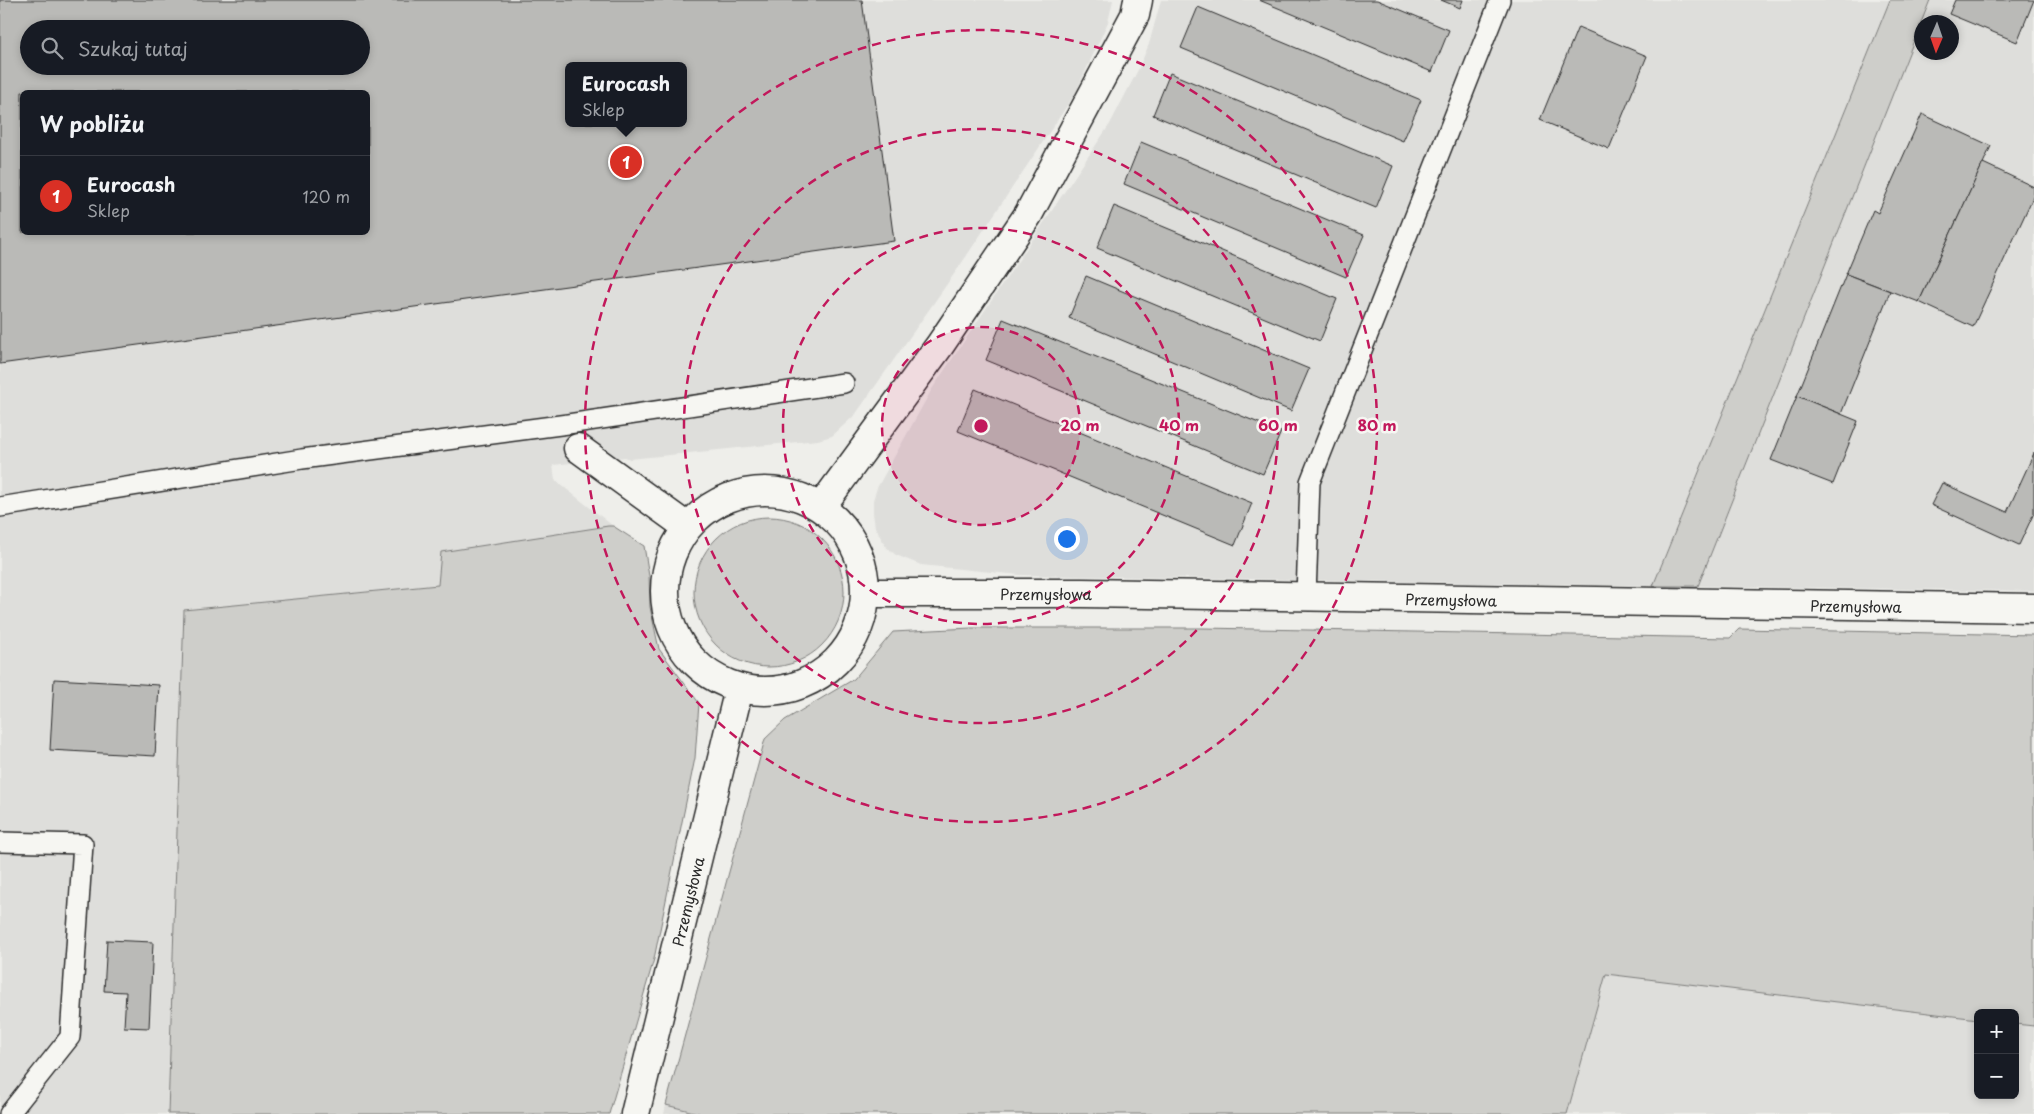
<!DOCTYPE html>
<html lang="pl">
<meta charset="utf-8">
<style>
body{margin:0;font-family:"Playpen Sans",sans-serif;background:#242831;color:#f1f3f6}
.controls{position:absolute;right:15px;bottom:15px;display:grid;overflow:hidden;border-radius:8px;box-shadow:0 2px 8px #0003}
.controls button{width:45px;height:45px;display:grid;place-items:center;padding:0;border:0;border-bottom:1px solid #363941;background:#171b24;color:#f1f3f6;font:25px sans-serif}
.compass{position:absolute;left:1914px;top:15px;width:45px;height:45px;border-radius:50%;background:#171b24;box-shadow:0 2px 8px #0003;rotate:182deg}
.you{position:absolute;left:1066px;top:538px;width:18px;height:18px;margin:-12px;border:4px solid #fff;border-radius:50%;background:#1a73e8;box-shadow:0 0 0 8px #1a73e833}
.badge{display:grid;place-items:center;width:32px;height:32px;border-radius:50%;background:#d93025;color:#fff;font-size:16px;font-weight:700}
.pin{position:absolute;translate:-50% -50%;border:2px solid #fff;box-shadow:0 1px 5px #0006}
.popup{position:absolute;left:565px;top:62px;width:122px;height:65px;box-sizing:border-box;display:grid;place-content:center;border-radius:8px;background:#171b24;filter:drop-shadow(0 1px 4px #0005);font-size:16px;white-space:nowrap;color:#9ea1a6}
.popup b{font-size:19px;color:#f1f3f6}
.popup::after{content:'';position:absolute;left:50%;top:100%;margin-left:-10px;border:10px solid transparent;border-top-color:#171b24}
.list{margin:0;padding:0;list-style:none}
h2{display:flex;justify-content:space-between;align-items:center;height:65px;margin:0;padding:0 20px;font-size:21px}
h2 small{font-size:16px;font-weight:400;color:#9ea1a6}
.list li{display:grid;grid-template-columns:32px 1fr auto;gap:15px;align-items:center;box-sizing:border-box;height:80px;padding:0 20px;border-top:1px solid #363941}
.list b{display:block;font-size:19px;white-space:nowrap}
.list p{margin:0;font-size:16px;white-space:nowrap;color:#9ea1a6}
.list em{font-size:16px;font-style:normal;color:#9ea1a6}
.icon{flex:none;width:28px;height:28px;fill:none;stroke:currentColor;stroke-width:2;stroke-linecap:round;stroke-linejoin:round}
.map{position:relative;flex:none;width:2034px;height:1114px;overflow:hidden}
.search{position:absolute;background:#171b24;box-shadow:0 2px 8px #0003;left:20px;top:20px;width:350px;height:55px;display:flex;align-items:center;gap:12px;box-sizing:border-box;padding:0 18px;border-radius:28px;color:#9ea1a6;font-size:19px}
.panel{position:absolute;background:#171b24;box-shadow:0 2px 8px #0003;left:20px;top:90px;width:350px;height:145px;border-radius:8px}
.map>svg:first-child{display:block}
.built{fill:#dededb;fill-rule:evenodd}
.green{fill:#cececa;stroke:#7c7c7a}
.building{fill:#babab7;stroke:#2b2b2b;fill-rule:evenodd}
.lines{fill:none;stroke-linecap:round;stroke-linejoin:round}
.service-casing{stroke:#2b2b2b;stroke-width:22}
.minor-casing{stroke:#2b2b2b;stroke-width:31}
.service{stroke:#f6f6f2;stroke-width:19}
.minor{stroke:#f6f6f2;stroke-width:28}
.ring{fill:none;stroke:#c2185b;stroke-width:2.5;stroke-dasharray:9 6}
.labels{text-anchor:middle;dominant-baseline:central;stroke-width:5;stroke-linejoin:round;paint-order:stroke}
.street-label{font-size:15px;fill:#2b2b2b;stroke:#f6f6f2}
.centre{fill:#c2185b;stroke:#f6f6f2;stroke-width:2.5}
.ring-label{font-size:15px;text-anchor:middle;font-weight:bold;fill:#c2185b;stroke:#f6f6f2;stroke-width:5;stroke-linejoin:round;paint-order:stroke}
</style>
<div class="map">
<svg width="2034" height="1114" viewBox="0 0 2034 1114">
<rect width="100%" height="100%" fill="#eeeeea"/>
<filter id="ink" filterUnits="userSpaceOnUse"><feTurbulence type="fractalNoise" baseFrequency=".02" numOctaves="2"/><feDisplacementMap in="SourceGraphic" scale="10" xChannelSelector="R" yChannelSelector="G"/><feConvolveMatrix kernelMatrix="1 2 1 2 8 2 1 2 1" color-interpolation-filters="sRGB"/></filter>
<g filter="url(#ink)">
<!-- built -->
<g class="built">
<path d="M0 0H1113L1108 22 1075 94 959 267 855 415 832 436 818 440 630 459 625 457 553 465 555 480 613 526 441 552 438 585 184 610 168 1114H0ZM29 29H361V66H29ZM568 66H684V123H568ZM22 92H368V232H22Z"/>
<path d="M1161 0H1890L1653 586 1020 575 921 565 896 555 886 547 875 527 873 513V500L877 488 932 389 1110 124 1139 68 1149 44Z"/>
<path d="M1930 0H2034V591L1698 586ZM1922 22H1952V52H1922Z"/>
<path d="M1606 974 1978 1019V1095H2015V1024L2034 1026V1114H1567Z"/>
<path d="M666 1105 702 1114H664Z"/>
</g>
<!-- green -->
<g class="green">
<path d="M1890 0H1930L1698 586H1653Z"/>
<circle cx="769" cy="592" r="75"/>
<path d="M608 526H613L644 546 649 576 650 607 659 649 699 703 695 758 654 959 609 1114H168L184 610 438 585 441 552Z"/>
<path d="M971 628H1203L1730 638 1739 629 2034 635V1026L2015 1024V1013H1978V1019L1606 974 1567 1114H702L666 1105 765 739 785 720 854 679 893 632Z"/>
</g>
<!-- building -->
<g class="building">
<path d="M0 0H862L894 241 0 364ZM29 29H361V66H29ZM568 66H684V123H568ZM22 92H368V232H22Z"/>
<path d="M1259 0H1377L1449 30 1432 72Z"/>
<path d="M1441 0H1463L1460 8Z"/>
<path d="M1955 0H2034L2017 42 1949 14Z"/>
<path d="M1198 7 1421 100 1403 141 1181 48Z"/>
<path d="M1578 27 1647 56 1609 149 1540 120Z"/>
<path d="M1170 73 1393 166 1376 208 1153 115Z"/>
<path d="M1922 114 1991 146 1919 302 1846 274 1873 210 1878 213Z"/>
<path d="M1141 142 1364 235 1346 277 1124 184Z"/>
<path d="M1983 163 2034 187V195L1973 327 1919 302Z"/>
<path d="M1114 206 1337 299 1320 341 1097 248Z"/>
<path d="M1846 274 1890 291 1841 414 1797 396Z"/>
<path d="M1086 276 1309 369 1291 411 1069 318Z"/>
<path d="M1003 319 1281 432 1263 474 986 360Z"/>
<path d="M975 389 1252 503 1235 545 958 431Z"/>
<path d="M1797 396 1858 421 1833 484 1771 460Z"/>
<path d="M2034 453V513L2019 545 1931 505 1942 483 2007 512Z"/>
<path d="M54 679 159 685 155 756 50 750Z"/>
<path d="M107 940 153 942 149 1028 124 1027 126 992 104 991Z"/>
</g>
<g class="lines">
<!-- service casing -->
<g class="service-casing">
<g id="service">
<path d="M0 507 302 459 568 424 844 383"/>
<path d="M1306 596 1310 482 1500 0"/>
<path d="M0 842 83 844 70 1037 9 1114"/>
</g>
</g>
<!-- minor casing -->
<g class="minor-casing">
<g id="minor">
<path d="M578 448 687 527"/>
<circle cx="765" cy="591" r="100"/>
<path d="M821 507 940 345 1028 215 1135 15 1138 0"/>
<path id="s1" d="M867 593H1082L2034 608"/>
<path id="s2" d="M635 1114 739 689"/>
</g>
</g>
<!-- service -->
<use href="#service" class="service"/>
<!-- minor -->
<use href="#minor" class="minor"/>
</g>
</g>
<!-- distance rings -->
<circle cx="981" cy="426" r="99" fill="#c2185b" fill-opacity=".12"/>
<g class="ring">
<circle cx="981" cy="426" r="99"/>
<circle cx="981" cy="426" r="198"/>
<circle cx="981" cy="426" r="297"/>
<circle cx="981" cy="426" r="396"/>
</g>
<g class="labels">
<!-- street labels -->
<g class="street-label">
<text stroke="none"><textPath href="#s1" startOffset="179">Przemysłowa</textPath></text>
<text stroke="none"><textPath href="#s1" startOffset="584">Przemysłowa</textPath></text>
<text stroke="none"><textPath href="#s1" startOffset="989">Przemysłowa</textPath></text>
<text stroke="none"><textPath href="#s2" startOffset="219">Przemysłowa</textPath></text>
</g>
</g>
<circle cx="981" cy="426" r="8" class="centre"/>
<g class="ring-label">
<text x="1080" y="431">20 m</text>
<text x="1179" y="431">40 m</text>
<text x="1278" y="431">60 m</text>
<text x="1377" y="431">80 m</text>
</g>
</svg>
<div class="controls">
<button>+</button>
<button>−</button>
</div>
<svg class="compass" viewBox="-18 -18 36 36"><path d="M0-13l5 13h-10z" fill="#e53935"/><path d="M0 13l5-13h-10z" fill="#9ea1a6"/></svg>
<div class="you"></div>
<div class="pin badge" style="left:626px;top:162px">1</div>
<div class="popup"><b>Eurocash</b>Sklep</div>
<div class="search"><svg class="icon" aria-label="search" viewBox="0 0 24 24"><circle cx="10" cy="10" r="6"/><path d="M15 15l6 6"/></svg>Szukaj tutaj</div>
<section class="panel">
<h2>W pobliżu<small></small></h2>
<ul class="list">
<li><span class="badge">1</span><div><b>Eurocash</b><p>Sklep</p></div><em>120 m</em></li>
</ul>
</section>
</div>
